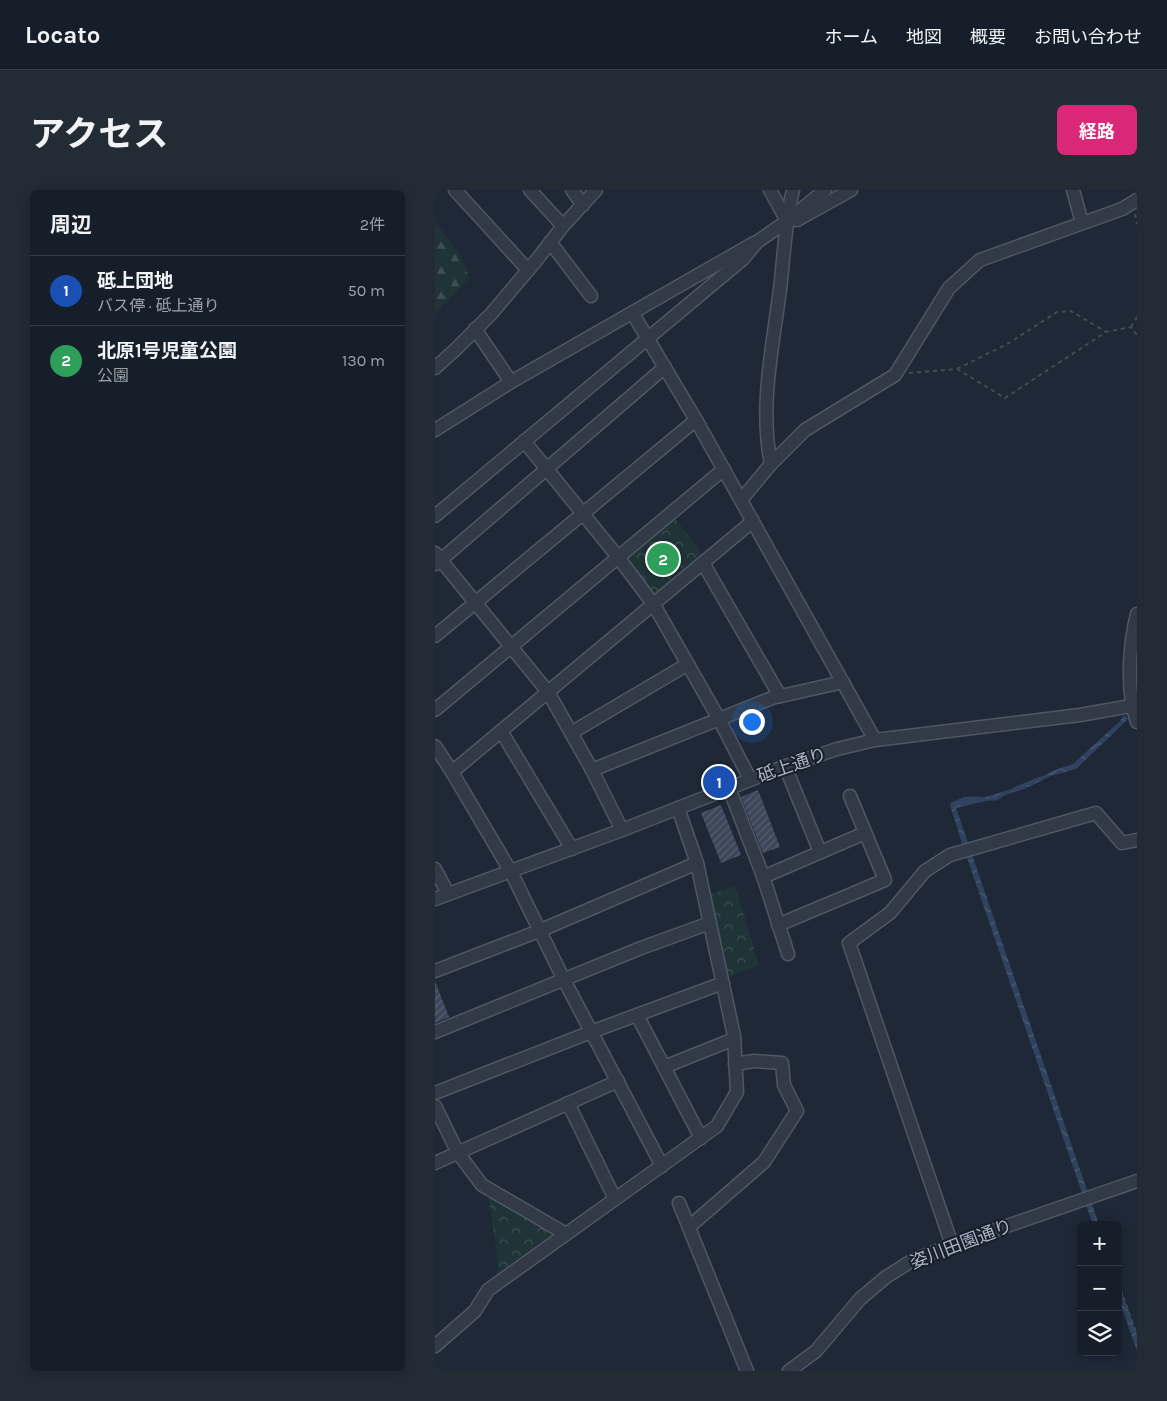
<!DOCTYPE html>
<html lang="ja">
<meta charset="utf-8">
<style>
body{margin:0;font-family:Karla,"Noto Sans JP",sans-serif;background:#232b35;color:#f1f3f6}
.controls{position:absolute;right:15px;bottom:15px;display:grid;overflow:hidden;border-radius:8px;box-shadow:0 2px 12px #0003}
.controls button{width:45px;height:45px;display:grid;place-items:center;padding:0;border:0;border-bottom:1px solid #353c46;background:#161e29;color:#f1f3f6;font:25px sans-serif}
.you{position:absolute;left:316px;top:531px;width:18px;height:18px;margin:-12px;border:4px solid #fff;border-radius:50%;background:#1a73e8;box-shadow:0 0 0 8px #1a73e833}
.badge{display:grid;place-items:center;width:32px;height:32px;border-radius:50%;background:#db2777;color:#fff;font-size:16px;font-weight:700}
.pin{position:absolute;translate:-50% -50%;border:2px solid #fff;box-shadow:0 1px 5px #0006}
.list{margin:0;padding:0;list-style:none}
h2{display:flex;justify-content:space-between;align-items:center;height:65px;margin:0;padding:0 20px;font-size:21px}
h2 small{font-size:16px;font-weight:400;color:#9ea2a8}
.list li{display:grid;grid-template-columns:32px 1fr auto;gap:15px;align-items:center;box-sizing:border-box;height:70px;padding:0 20px;border-top:1px solid #353c46}
.list b{display:block;font-size:19px;white-space:nowrap}
.list p{margin:0;font-size:16px;white-space:nowrap;color:#9ea2a8}
.list em{font-size:16px;font-style:normal;color:#9ea2a8}
.icon{flex:none;width:28px;height:28px;fill:none;stroke:currentColor;stroke-width:2;stroke-linecap:round;stroke-linejoin:round}
.map{position:relative;flex:none;width:702px;height:1181px;overflow:hidden;border-radius:8px}
header{display:flex;align-items:center;gap:30px;box-sizing:border-box;height:70px;padding:0 25px;background:#161e29;border-bottom:1px solid #353c46}
header strong{font-size:24px}
nav{display:flex;gap:28px;margin-inline-start:auto;font-size:18px}
.intro{display:flex;align-items:center;justify-content:space-between;box-sizing:border-box;height:120px;padding:0 30px}
h1{margin:0;font-size:35px}
.button{padding:12px 22px;border-radius:8px;background:#db2777;color:#fff;font-size:18px;font-weight:700}
main{display:flex;gap:30px;padding:0 30px}
aside{flex:1;background:#161e29;border-radius:8px;box-shadow:0 2px 12px #0003}
.map>svg:first-child{display:block}
.forest{fill:url(#forest-firs)}
.park{fill:url(#park-crowns)}
.water{fill:url(#water-waves)}
.lines{fill:none;stroke-linecap:round;stroke-linejoin:round}
.stream{stroke:#30425f;stroke-width:3}
.building{fill:url(#building-hatch)}
.minor-casing{stroke:#4f5766;stroke-width:15}
.path{stroke:#3a5052;stroke-width:2;stroke-dasharray:4 4;stroke-linecap:butt}
.minor{stroke:#323a47;stroke-width:12}
.labels{text-anchor:middle;dominant-baseline:central;stroke-width:4;stroke-linejoin:round;paint-order:stroke}
.street-label{font-size:18px;fill:#abb4c5;stroke:#171f2c}
</style>
<header>
<strong>Locato</strong>
<nav><a>ホーム</a><a>地図</a><a>概要</a><a>お問い合わせ</a></nav>
</header>
<div class="intro"><h1>アクセス</h1><a class="button">経路</a></div>
<main>
<aside>
<h2>周辺<small>2件</small></h2>
<ul class="list">
<li><span class="badge" style="background:#1a4fb4">1</span><div><b>砥上団地</b><p>バス停 · 砥上通り</p></div><em>50 m</em></li>
<li><span class="badge" style="background:#2e9e5b">2</span><div><b>北原1号児童公園</b><p>公園</p></div><em>130 m</em></li>
</ul>
</aside>
<div class="map">
<svg width="702" height="1181" viewBox="0 0 702 1181">
<defs>
<pattern id="forest-firs" width="22" height="20" patternUnits="userSpaceOnUse" patternTransform="scale(1.25)"><rect width="22" height="20" fill="#203438"/><path d="M5 1l3.5 6h-7zM16 11l3.5 6h-7z" fill="#3e4f53"/></pattern>
<pattern id="park-crowns" width="20" height="18" patternUnits="userSpaceOnUse" patternTransform="scale(1.25)"><rect width="20" height="18" fill="#203438"/><path d="M2 6a3 3 0 1 1 6 0M12 15a3 3 0 1 1 6 0" fill="none" stroke="#3e4f53"/></pattern>
<pattern id="water-waves" width="16" height="10" patternUnits="userSpaceOnUse" patternTransform="scale(1.25)"><rect width="16" height="10" fill="#30425f"/><path d="M0 5q4-4 8 0t8 0" fill="none" stroke="#4b5b74"/></pattern>
<pattern id="building-hatch" width="6" height="6" patternUnits="userSpaceOnUse" patternTransform="scale(1.25)"><rect width="6" height="6" fill="#3c475a"/><path d="M-1 1l2-2M0 6l6-6M5 7l2-2" fill="none" stroke="#565f70"/></pattern>
</defs>
<rect width="100%" height="100%" fill="#1e2837"/>
<!-- forest -->
<path class="forest" d="M0 32 26 66 34 88 0 124Z"/>
<!-- park -->
<g class="park">
<path d="M236 323 272 370 219 415 183 367Z"/>
<path d="M300 696 324 775 287 790 269 707Z"/>
<path d="M52 998 131 1044 61 1095 63 1071Z"/>
</g>
<!-- water -->
<g class="water">
<path d="M689 525 693 528 689 533 641 579 616 586 589 599 551 611 521 618 664 1035H658L526 650 515 615 532 609 550 607 587 596 620 580 638 574 685 531Z"/>
<path d="M683 1091 702 1145V1161L683 1107Z"/>
</g>
<g class="lines">
<!-- stream -->
<g class="stream">
<path d="M579 599 605 588"/>
<path d="M554 609H561L569 604"/>
<path d="M518 618 517 614 531 608H545"/>
</g>
</g>
<!-- building -->
<g class="building">
<path d="M323 600 345 657 328 663 306 607Z"/>
<path d="M286 615 306 665 286 673 266 623Z"/>
<path d="M0 791 14 827 0 833Z"/>
</g>
<g class="lines">
<!-- minor casing -->
<g class="minor-casing">
<g id="minor">
<path d="M20 0 93 80"/>
<path d="M95 0 128 36"/>
<path d="M137 0 148 15"/>
<path d="M335 0 352 31"/>
<path d="M638 0 647 33"/>
<path d="M362 30 416 0"/>
<path d="M115 52 156 106"/>
<path d="M198 124 261 230 440 550"/>
<path d="M40 139 76 192"/>
<path d="M0 178 20 160 56 124 100 72 128 36 161 0"/>
<path d="M0 240 76 192 319 53"/>
<path d="M89 251 183 367 219 415 284 529 315 589"/>
<path d="M336 274C324 217 338 156 345 99 349 66 350 32 358 0"/>
<path d="M306 310 336 274 370 240 460 185 514 98 545 70 687 19 702 10"/>
<path d="M0 326 308 69 322 52 352 31 390 0"/>
<path d="M0 363 113 502 157 580 187 640"/>
<path d="M268 373 345 506"/>
<path d="M1 374 230 177"/>
<path d="M702 424C694 456 691 500 702 532"/>
<path d="M0 446 261 230"/>
<path d="M0 520 289 279"/>
<path d="M66 541 137 659"/>
<path d="M136 543 253 474"/>
<path d="M0 556 17 582 76 682 129 790 227 976"/>
<path d="M350 576 385 662"/>
<path d="M157 580 337 508 408 492"/>
<path d="M17 582 318 331"/>
<path d="M294 598 328 686 353 764"/>
<path d="M0 679 13 704"/>
<path d="M328 687 430 643"/>
<path d="M0 709 187 640 348 577 402 559 440 550 645 525 702 515"/>
<path d="M343 735 450 690 415 606"/>
<path d="M0 781 104 741 262 673"/>
<path d="M202 825 266 948"/>
<path d="M0 842 206 758 275 733"/>
<path d="M229 877 299 849"/>
<path d="M0 903 156 842 288 793"/>
<path d="M133 913 180 1009"/>
<path d="M0 916 23 963 47 995 131 1044"/>
<path d="M0 973 183 891"/>
<path d="M244 1013 312 1181"/>
<path d="M254 1037 329 972 362 921 349 895 347 873 319 871 300 874"/>
<path d="M517 1055 414 753 455 723 490 681 515 665 661 623 687 653 702 650"/>
<path d="M0 1156 40 1121 53 1100 282 936 302 902 299 846 262 673 243 618"/>
<path d="M354 1181 381 1161 425 1109 451 1087 478 1070 517 1055 702 991"/>
</g>
</g>
<!-- path -->
<g class="path">
<path d="M700 24 702 34"/>
<path d="M696 137 702 127"/>
<path d="M522 179 574 153 622 122 636 121 671 142"/>
<path d="M474 183 522 179 570 208 671 142 696 137 702 145"/>
<path d="M657 1018 663 1035"/>
<path d="M683 1092 702 1145"/>
</g>
<!-- minor -->
<use href="#minor" class="minor"/>
</g>
<g class="labels">
<!-- street labels -->
<g class="street-label">
<text transform="translate(357 575) rotate(-19)">砥上通り</text>
<text transform="translate(526 1054) rotate(-21)">姿川田園通り</text>
</g>
</g>
</svg>
<div class="controls">
<button>+</button>
<button>−</button>
<button><svg class="icon" aria-label="layers" viewBox="0 0 24 24"><path d="M12 4l9 5-9 5-9-5zM3 14l9 5 9-5"/></svg></button>
</div>
<div class="you"></div>
<div class="pin badge" style="left:284px;top:592px;background:#1a4fb4">1</div>
<div class="pin badge" style="left:228px;top:369px;background:#2e9e5b">2</div>
</div>
</main>
